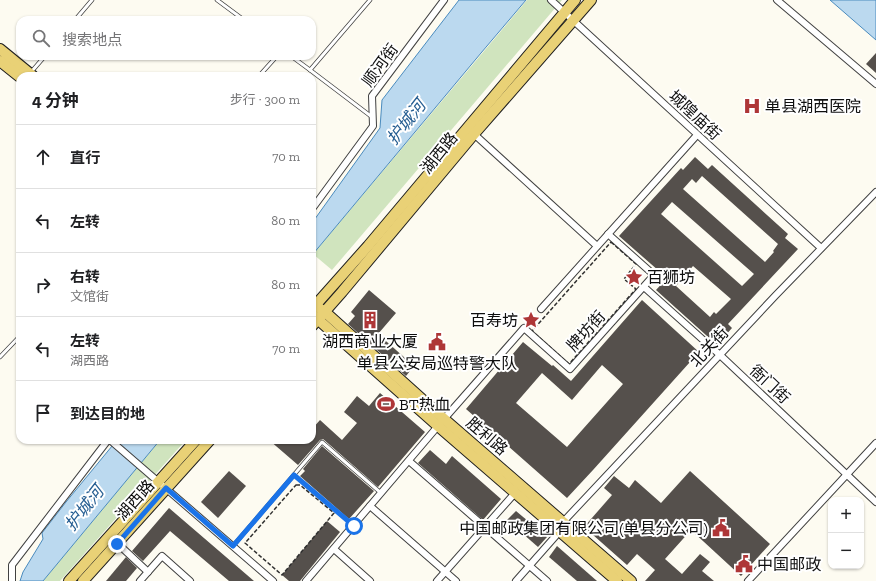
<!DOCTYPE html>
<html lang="zh">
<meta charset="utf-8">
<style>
body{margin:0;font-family:"Zilla Slab","Noto Sans SC",serif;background:#f6f6f6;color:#202124}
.controls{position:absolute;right:12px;bottom:12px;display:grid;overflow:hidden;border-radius:8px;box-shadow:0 1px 3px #0004}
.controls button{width:36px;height:36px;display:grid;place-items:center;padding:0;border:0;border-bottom:1px solid #e0e0e0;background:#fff;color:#202124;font:20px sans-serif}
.stop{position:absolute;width:12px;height:12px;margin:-9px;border:3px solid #1a73e8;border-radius:50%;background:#fff}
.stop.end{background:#1a73e8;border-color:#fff;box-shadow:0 1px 4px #0008}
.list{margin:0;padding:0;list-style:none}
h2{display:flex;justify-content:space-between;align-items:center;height:52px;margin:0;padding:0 16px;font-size:17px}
h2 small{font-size:13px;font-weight:400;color:#757577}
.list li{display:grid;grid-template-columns:26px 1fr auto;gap:12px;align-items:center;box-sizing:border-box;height:64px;padding:0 16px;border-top:1px solid #e0e0e0}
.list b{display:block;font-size:15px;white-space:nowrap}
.list p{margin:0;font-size:13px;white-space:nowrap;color:#757577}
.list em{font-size:13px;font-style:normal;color:#757577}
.icon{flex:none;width:22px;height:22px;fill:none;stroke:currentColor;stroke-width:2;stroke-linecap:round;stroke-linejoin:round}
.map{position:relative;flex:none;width:876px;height:581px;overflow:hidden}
.search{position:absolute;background:#fff;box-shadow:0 1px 3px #0004;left:16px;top:16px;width:300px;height:44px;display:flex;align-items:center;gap:10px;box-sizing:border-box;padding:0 14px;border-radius:12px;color:#757577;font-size:15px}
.panel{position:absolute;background:#fff;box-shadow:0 1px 3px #0004;left:16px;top:72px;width:300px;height:372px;border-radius:12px}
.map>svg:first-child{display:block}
.green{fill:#d0e4be}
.water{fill:#bbd9ef;stroke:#4a8bbe}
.building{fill:#55504c;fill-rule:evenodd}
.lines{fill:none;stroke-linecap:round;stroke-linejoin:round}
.service-casing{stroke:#414141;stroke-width:4.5}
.minor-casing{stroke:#414141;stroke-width:8}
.primary-casing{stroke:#1f1f1f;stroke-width:12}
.path{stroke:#303030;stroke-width:1.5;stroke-dasharray:4 2;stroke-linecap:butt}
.service{stroke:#fff;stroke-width:3}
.minor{stroke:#fff;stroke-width:6}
.primary{stroke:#e9d176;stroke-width:10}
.route{stroke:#1a73e8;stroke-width:5}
.labels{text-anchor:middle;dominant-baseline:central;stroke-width:4;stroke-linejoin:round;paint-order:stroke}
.street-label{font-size:16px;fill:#0e0e0e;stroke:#fff}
.poi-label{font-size:16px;fill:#0e0e0e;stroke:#fff;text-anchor:start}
.water-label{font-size:17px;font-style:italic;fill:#265e92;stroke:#fff}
</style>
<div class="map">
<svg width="876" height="581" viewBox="0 0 876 581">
<rect width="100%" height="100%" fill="#fdfbf1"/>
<!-- green -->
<g class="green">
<path d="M527 0H562L332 270 313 254Z"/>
<path d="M160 440H186L60 581H43Z"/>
</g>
<!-- water -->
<g class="water">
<path d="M459 0H526L481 53 313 254 312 253V223L380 128 382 100Z"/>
<path d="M830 0H876V40Z"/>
<path d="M117 440H160L43 581H20L23 572 43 539 42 533 66 502Z"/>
</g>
<!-- building -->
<g class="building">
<path d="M876 53V73L866 64Z"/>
<path d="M695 157 708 169 712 165 788 234 785 238 798 249 728 324 732 328 717 345 656 290 667 278 619 236 681 168 683 170ZM702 176 778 244 773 251 774 252 765 262 683 189 692 179 696 183ZM672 202 754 274 742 286 661 214ZM693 266 731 299 716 314 714 312 710 317 676 286Z"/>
<path d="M369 290 396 313 378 334 414 366 406 376 348 324 355 316 351 312Z"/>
<path d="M642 300 699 352 593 470 567 498 466 409 523 342 552 366 553 365 571 381ZM602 365 623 384 567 447 516 403 542 373 572 400Z"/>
<path d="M380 393 425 432 378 487 323 439 320 440 298 465 269 440H312V429L320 420 342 440 357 423 344 412 357 396 369 406Z"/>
<path d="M322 446 374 491 349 519 300 476 305 471 303 469Z"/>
<path d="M430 450 446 464 452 456 501 499 483 520 418 463Z"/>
<path d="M229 471 246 486 218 518 201 502Z"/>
<path d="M690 471 770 544 741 576 691 530 665 559 682 574 700 554 710 562 702 571 714 581H645L655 570 637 554 627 565 584 527 612 495 604 488 614 476 629 488 635 480 661 503Z"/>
<path d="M169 508 254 581H229L170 531 143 561 132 551Z"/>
<path d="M516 511 547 537 538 547 507 520Z"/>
<path d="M327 521 340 532 300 581H289L282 575Z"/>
<path d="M557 546 597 581H577L549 557Z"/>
<path d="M126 557 137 568 126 581H106Z"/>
</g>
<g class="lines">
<!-- service casing -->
<g class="service-casing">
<g id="service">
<path d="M217 0 244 20"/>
<path d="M75 20 92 0"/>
<path d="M291 56 310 70 370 0"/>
<path d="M310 70 372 117"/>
<path d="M32 71 45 56"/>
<path d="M259 76 277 56"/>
<path d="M0 357 20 336"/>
<path d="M233 546 322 442 381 493"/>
</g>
</g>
<!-- minor casing -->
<g class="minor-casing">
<g id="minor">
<path d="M551 0 821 248"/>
<path d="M777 0 876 84"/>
<path d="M474 134 597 246"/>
<path d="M312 209 373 126 372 96 444 0"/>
<path d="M644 287 720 355 876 502"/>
<path d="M541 309 697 135"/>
<path d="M444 419 524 328 570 369 654 275 608 234"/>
<path d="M110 440 273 581"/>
<path d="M409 461 547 581"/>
<path d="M370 506 456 581"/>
<path d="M563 522 776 295 876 192"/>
<path d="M117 543 148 572"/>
<path d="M334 549 370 581"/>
<path d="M12 581V565L108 440"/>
<path d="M140 581 162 556 190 581"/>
<path d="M306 581 438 426"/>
<path d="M437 581 515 493"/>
<path d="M516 581 560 531"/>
<path d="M748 581 876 443"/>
</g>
</g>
<!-- primary casing -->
<g class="primary-casing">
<g id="primary">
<path d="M0 49 33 76"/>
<path d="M0 61 20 77"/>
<path d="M312 303 325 312 444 419 631 581"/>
<path d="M312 309 368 246 575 0"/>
<path d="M313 315 438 426 617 581"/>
<path d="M312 326 342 292 474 134 591 0"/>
<path d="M69 581 196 440"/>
<path d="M83 581 210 440"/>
</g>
</g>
<!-- path -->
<g class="path">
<path d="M611 242 636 264 624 279 636 289 569 364 532 331Z"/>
<path d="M298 479 349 522"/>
<path d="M296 485H300L334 513 282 575 245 543Z"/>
</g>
<!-- service -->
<use href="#service" class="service"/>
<!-- minor -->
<use href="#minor" class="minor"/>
<!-- primary -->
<use href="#primary" class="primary"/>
</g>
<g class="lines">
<!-- route -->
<path class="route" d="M117 544 166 488 233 546 294 475 354 526"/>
</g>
<!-- icons -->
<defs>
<g id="hospital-bare" transform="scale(1.38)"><path d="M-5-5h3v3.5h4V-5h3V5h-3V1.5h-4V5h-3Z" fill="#ae3637" stroke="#fff" stroke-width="2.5" paint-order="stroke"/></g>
<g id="sight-bare" transform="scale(1.38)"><path d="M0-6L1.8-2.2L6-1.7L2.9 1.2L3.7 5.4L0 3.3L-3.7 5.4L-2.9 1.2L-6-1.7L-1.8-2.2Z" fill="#ae3637" stroke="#fff" stroke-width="2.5" paint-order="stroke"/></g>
<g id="building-bare" transform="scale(1.38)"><path d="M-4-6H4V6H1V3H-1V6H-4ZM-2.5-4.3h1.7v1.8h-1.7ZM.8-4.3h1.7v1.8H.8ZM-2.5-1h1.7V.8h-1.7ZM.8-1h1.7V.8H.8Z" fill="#ae3637" stroke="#fff" stroke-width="2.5" paint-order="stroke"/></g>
<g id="civic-bare" transform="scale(1.38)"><path d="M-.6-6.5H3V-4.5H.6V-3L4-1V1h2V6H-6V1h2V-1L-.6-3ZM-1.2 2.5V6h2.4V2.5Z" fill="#ae3637" stroke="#fff" stroke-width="2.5" paint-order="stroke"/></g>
<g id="stadium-bare" transform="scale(1.38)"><path d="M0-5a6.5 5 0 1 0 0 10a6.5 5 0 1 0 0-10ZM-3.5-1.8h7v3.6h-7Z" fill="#ae3637" stroke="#fff" stroke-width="2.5" paint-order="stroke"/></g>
</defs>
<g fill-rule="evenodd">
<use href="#hospital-bare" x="752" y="106"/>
<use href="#sight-bare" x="634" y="277"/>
<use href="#building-bare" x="370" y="320"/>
<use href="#sight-bare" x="531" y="320"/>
<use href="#civic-bare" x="437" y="342"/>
<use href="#stadium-bare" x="386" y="404"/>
<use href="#civic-bare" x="721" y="528"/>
<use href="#civic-bare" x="744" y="564"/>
</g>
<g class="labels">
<!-- street labels -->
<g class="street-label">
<text transform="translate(380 65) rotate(-54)">顺河街</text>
<text transform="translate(695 115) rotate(43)">城隍庙街</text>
<text transform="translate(439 153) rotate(-51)">湖西路</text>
<text transform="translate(586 331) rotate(-48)">牌坊街</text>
<text transform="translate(709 347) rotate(-47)">北关街</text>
<text transform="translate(770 384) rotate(43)">衙门街</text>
<text transform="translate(487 436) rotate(41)">胜利路</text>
<text transform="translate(135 500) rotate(-48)">湖西路</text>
</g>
<!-- poi labels -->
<g class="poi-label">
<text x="765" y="106">单县湖西医院</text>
<text x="647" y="277">百狮坊</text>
<text x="518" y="320" text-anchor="end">百寿坊</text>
<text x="370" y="341" text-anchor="middle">湖西商业大厦</text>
<text x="437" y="363" text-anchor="middle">单县公安局巡特警大队</text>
<text x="399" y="404">BT热血</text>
<text x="708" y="528" text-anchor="end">中国邮政集团有限公司(单县分公司)</text>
<text x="757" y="564">中国邮政</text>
</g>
<!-- water labels -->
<g class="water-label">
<text transform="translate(406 122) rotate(-52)">护城河</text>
<text transform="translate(84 508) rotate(-52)">护城河</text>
</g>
</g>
</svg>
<div class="controls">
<button>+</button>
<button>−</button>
</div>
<div class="stop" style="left:354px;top:526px"></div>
<div class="stop end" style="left:117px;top:544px"></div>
<div class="search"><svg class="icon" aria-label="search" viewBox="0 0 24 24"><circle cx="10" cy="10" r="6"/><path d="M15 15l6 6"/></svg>搜索地点</div>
<section class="panel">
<h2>4 分钟<small>步行 · 300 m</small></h2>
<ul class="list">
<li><svg class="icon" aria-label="ahead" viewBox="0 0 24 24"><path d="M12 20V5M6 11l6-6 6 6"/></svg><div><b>直行</b></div><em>70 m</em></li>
<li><svg class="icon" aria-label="left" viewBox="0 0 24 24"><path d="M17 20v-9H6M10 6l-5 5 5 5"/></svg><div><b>左转</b></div><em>80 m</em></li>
<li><svg class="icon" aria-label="right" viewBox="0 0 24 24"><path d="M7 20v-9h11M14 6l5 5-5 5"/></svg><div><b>右转</b><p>文馆街</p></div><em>80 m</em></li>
<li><svg class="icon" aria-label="left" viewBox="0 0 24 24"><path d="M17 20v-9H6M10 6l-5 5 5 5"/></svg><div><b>左转</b><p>湖西路</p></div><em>70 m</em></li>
<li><svg class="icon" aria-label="arrive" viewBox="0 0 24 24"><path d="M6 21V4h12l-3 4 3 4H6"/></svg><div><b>到达目的地</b></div></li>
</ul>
</section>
</div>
